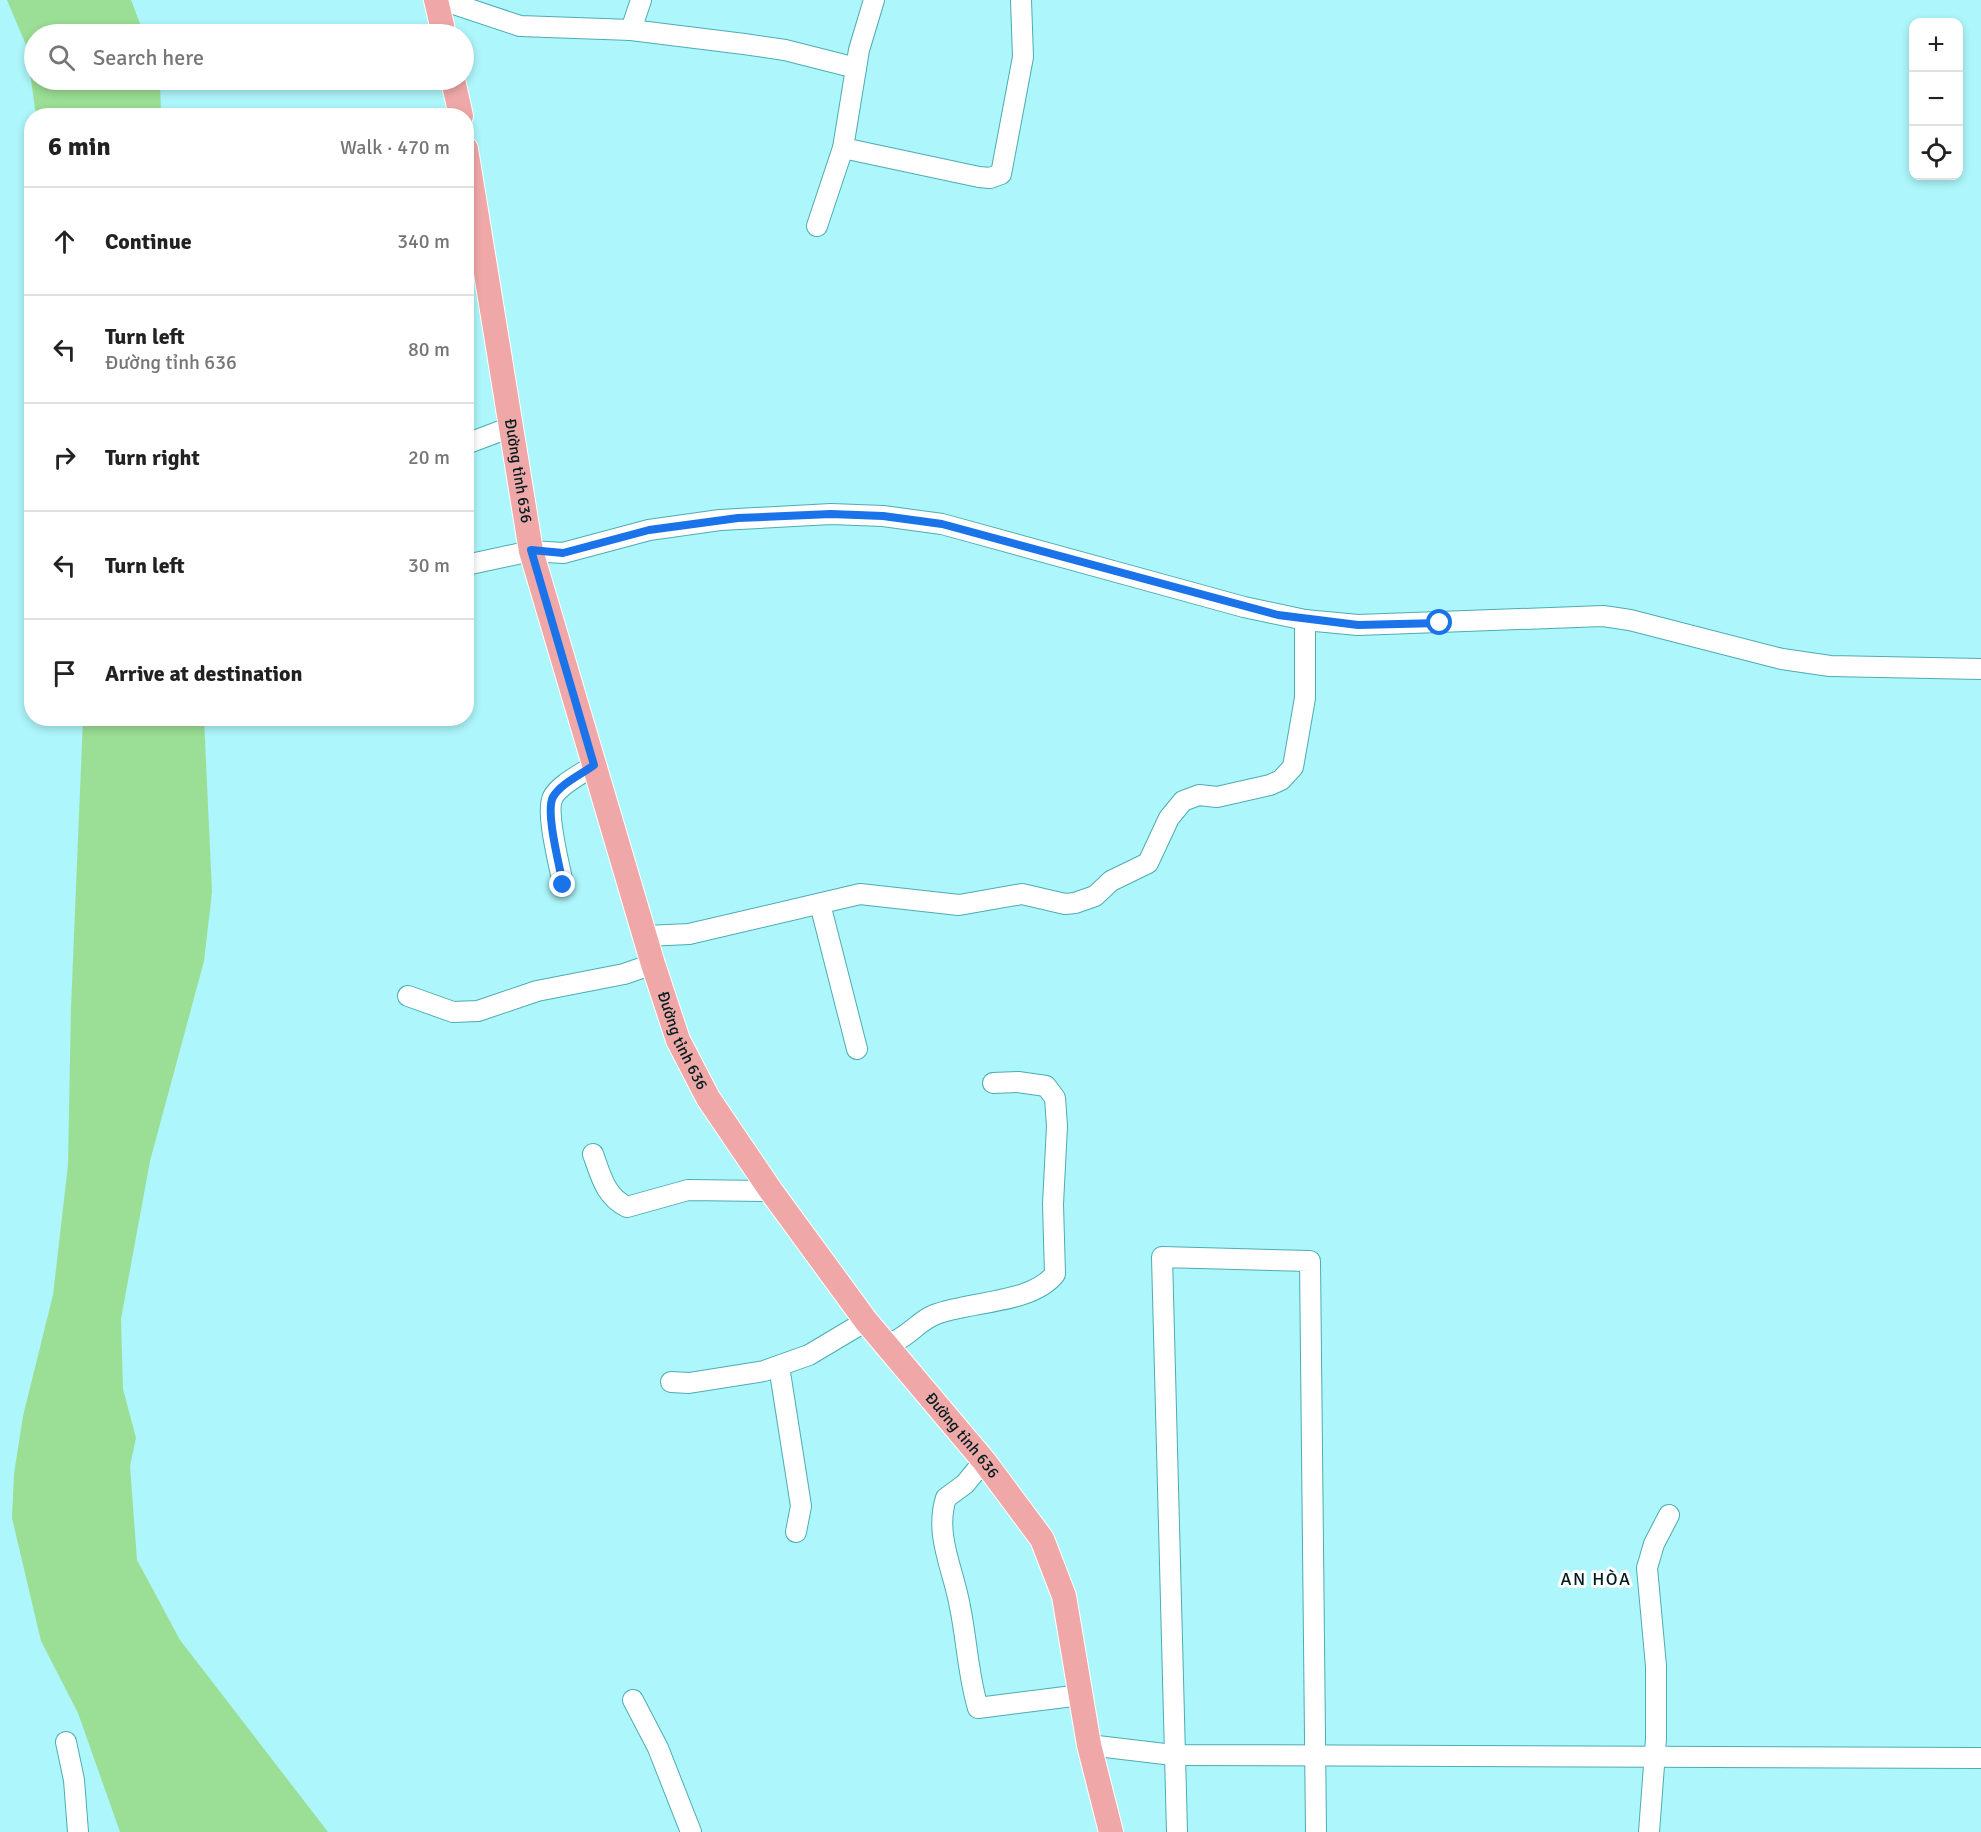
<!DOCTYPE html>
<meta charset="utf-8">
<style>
body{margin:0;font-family:Signika,sans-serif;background:#f2f2f2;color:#222}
.controls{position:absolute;right:18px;top:18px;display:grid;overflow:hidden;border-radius:12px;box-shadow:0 3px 9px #0003}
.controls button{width:54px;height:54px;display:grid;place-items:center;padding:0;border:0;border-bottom:2px solid #e0e0e0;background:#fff;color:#222;font:30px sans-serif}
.stop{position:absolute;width:18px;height:18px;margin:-14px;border:4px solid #1a73e8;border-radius:50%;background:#fff}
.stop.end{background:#1a73e8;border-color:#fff;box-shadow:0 2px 6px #0008}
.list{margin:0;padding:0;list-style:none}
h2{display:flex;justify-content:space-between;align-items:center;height:78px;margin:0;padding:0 24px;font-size:26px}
h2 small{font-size:20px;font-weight:400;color:#767676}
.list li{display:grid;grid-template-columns:39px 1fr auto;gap:18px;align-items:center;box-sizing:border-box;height:108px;padding:0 24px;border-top:2px solid #e0e0e0}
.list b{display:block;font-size:22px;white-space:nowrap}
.list p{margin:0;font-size:20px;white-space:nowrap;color:#767676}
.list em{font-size:20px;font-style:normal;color:#767676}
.icon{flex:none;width:33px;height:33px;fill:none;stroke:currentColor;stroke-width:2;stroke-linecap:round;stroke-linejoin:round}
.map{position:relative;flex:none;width:1981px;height:1832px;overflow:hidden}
.search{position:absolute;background:#fff;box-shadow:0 3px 9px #0003;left:24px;top:24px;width:450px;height:66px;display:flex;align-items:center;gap:15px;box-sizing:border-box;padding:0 21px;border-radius:33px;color:#767676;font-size:22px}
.panel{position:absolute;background:#fff;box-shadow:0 3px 9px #0003;left:24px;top:108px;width:450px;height:618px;border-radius:24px}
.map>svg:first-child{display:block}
.water{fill:#9bde95}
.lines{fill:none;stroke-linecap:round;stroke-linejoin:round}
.minor-casing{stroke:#4dacb3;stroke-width:22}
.major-casing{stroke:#fff;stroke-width:26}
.minor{stroke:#fff;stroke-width:20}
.major{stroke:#efa8a7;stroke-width:24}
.route{stroke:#1a73e8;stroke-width:8}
.labels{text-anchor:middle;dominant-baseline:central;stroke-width:6;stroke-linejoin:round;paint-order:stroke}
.street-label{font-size:16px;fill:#001c1e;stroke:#fff}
.neighbourhood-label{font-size:18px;letter-spacing:1.5px;fill:#001c1e;stroke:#fff}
</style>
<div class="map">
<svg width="1981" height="1832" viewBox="0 0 1981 1832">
<rect width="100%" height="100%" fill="#adf6fb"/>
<!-- water -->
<g class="water">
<path d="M7 0H131L144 34H34V80H160L161 115H36L26 45Z"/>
<path d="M83 719H204L212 892 204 961 150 1161 121 1319 123 1389 136 1438 130 1466 137 1560 180 1640 328 1832H120L78 1713 41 1641 12 1518 14 1474 23 1416 53 1295 68 1165 71 1008Z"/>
</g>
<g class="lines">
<!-- minor casing -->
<g class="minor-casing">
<g id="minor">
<path d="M442 0 520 26 631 30 744 44 785 50 856 68"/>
<path d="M631 30 641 0"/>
<path d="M843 148 979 177 990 178 1001 174 1023 57 1021 0"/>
<path d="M817 226 843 148 859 50 874 0"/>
<path d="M466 444 511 427"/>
<path d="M466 565 531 551 563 553 649 530 720 520 831 514 883 516 942 524 1244 607 1305 620 1358 625 1603 616 1630 620 1782 659 1830 666 1981 669"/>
<path d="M563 884C560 867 545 812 553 797 560 784 582 774 594 765"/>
<path d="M820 904 857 1049"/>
<path d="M646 936 689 934 860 894 959 905 1022 894 1065 904 1075 903 1095 896 1111 881 1148 863 1169 818 1183 801 1199 795 1217 797 1270 785 1281 780 1293 767 1305 698V620"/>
<path d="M408 996 453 1012 478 1011 537 991 624 974 653 964"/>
<path d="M593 1154C601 1176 605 1196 627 1207L688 1190 771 1191"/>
<path d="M888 1344C909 1337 917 1322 934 1315 968 1301 1032 1304 1055 1274L1053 1204 1057 1126 1055 1098 1046 1086 1018 1082 993 1083"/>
<path d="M779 1366 801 1506 796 1532"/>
<path d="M671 1382 689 1383 764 1371 809 1355 866 1321"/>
<path d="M984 1461 965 1484 946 1498C934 1535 954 1571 960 1607 967 1641 968 1675 978 1708L1081 1695"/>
<path d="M633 1700 658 1748 691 1832"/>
<path d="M66 1742 74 1780 78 1832"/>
<path d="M1089 1745 1173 1755 1981 1758"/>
<path d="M1177 1832 1162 1257 1310 1261 1316 1832"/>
<path d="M1649 1832 1656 1739V1666L1647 1568 1654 1544 1669 1515"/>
</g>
</g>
<!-- major casing -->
<g class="major-casing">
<g id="major">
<path d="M436 0 444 34"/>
<path d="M453 80 461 116"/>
<path id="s1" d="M466 149 531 551 653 964 678 1040 708 1098 771 1191 866 1321 984 1461 1042 1539 1064 1596 1089 1745 1111 1832"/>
</g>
</g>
<!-- minor -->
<use href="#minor" class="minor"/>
<!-- major -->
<use href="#major" class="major"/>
</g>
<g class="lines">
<!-- route -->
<path class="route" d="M563 885C560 867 545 812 553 797 560 784 582 774 594 765L531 550 563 553 649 530 738 518 831 514 883 516 942 524 1278 615 1358 625 1440 623"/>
</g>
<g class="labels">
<!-- street labels -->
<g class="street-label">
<text stroke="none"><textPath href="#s1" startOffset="326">Đường tỉnh 636</textPath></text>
<text stroke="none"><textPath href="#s1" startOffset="920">Đường tỉnh 636</textPath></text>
<text stroke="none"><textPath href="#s1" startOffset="1406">Đường tỉnh 636</textPath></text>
</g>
<!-- neighbourhood labels -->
<g class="neighbourhood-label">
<text x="1596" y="1579">AN HÒA</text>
</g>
</g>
</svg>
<div class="controls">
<button>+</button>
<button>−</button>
<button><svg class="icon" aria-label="locate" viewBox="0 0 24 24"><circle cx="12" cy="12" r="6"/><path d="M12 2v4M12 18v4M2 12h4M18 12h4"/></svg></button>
</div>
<div class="stop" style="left:1440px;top:623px"></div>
<div class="stop end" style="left:563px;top:885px"></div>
<div class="search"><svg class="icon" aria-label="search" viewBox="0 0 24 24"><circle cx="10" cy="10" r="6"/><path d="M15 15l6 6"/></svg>Search here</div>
<section class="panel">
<h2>6 min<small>Walk · 470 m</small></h2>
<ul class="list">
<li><svg class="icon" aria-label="ahead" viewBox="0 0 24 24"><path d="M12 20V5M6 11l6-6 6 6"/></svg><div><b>Continue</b></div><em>340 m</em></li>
<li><svg class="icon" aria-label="left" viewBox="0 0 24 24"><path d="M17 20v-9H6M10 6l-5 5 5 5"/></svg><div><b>Turn left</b><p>Đường tỉnh 636</p></div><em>80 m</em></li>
<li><svg class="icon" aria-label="right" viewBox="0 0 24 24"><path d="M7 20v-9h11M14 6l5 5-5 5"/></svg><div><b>Turn right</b></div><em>20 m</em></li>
<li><svg class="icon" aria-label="left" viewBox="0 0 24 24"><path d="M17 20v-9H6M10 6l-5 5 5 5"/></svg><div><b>Turn left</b></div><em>30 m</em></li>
<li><svg class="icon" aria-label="arrive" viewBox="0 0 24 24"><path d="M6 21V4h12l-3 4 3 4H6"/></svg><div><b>Arrive at destination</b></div></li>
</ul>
</section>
</div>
